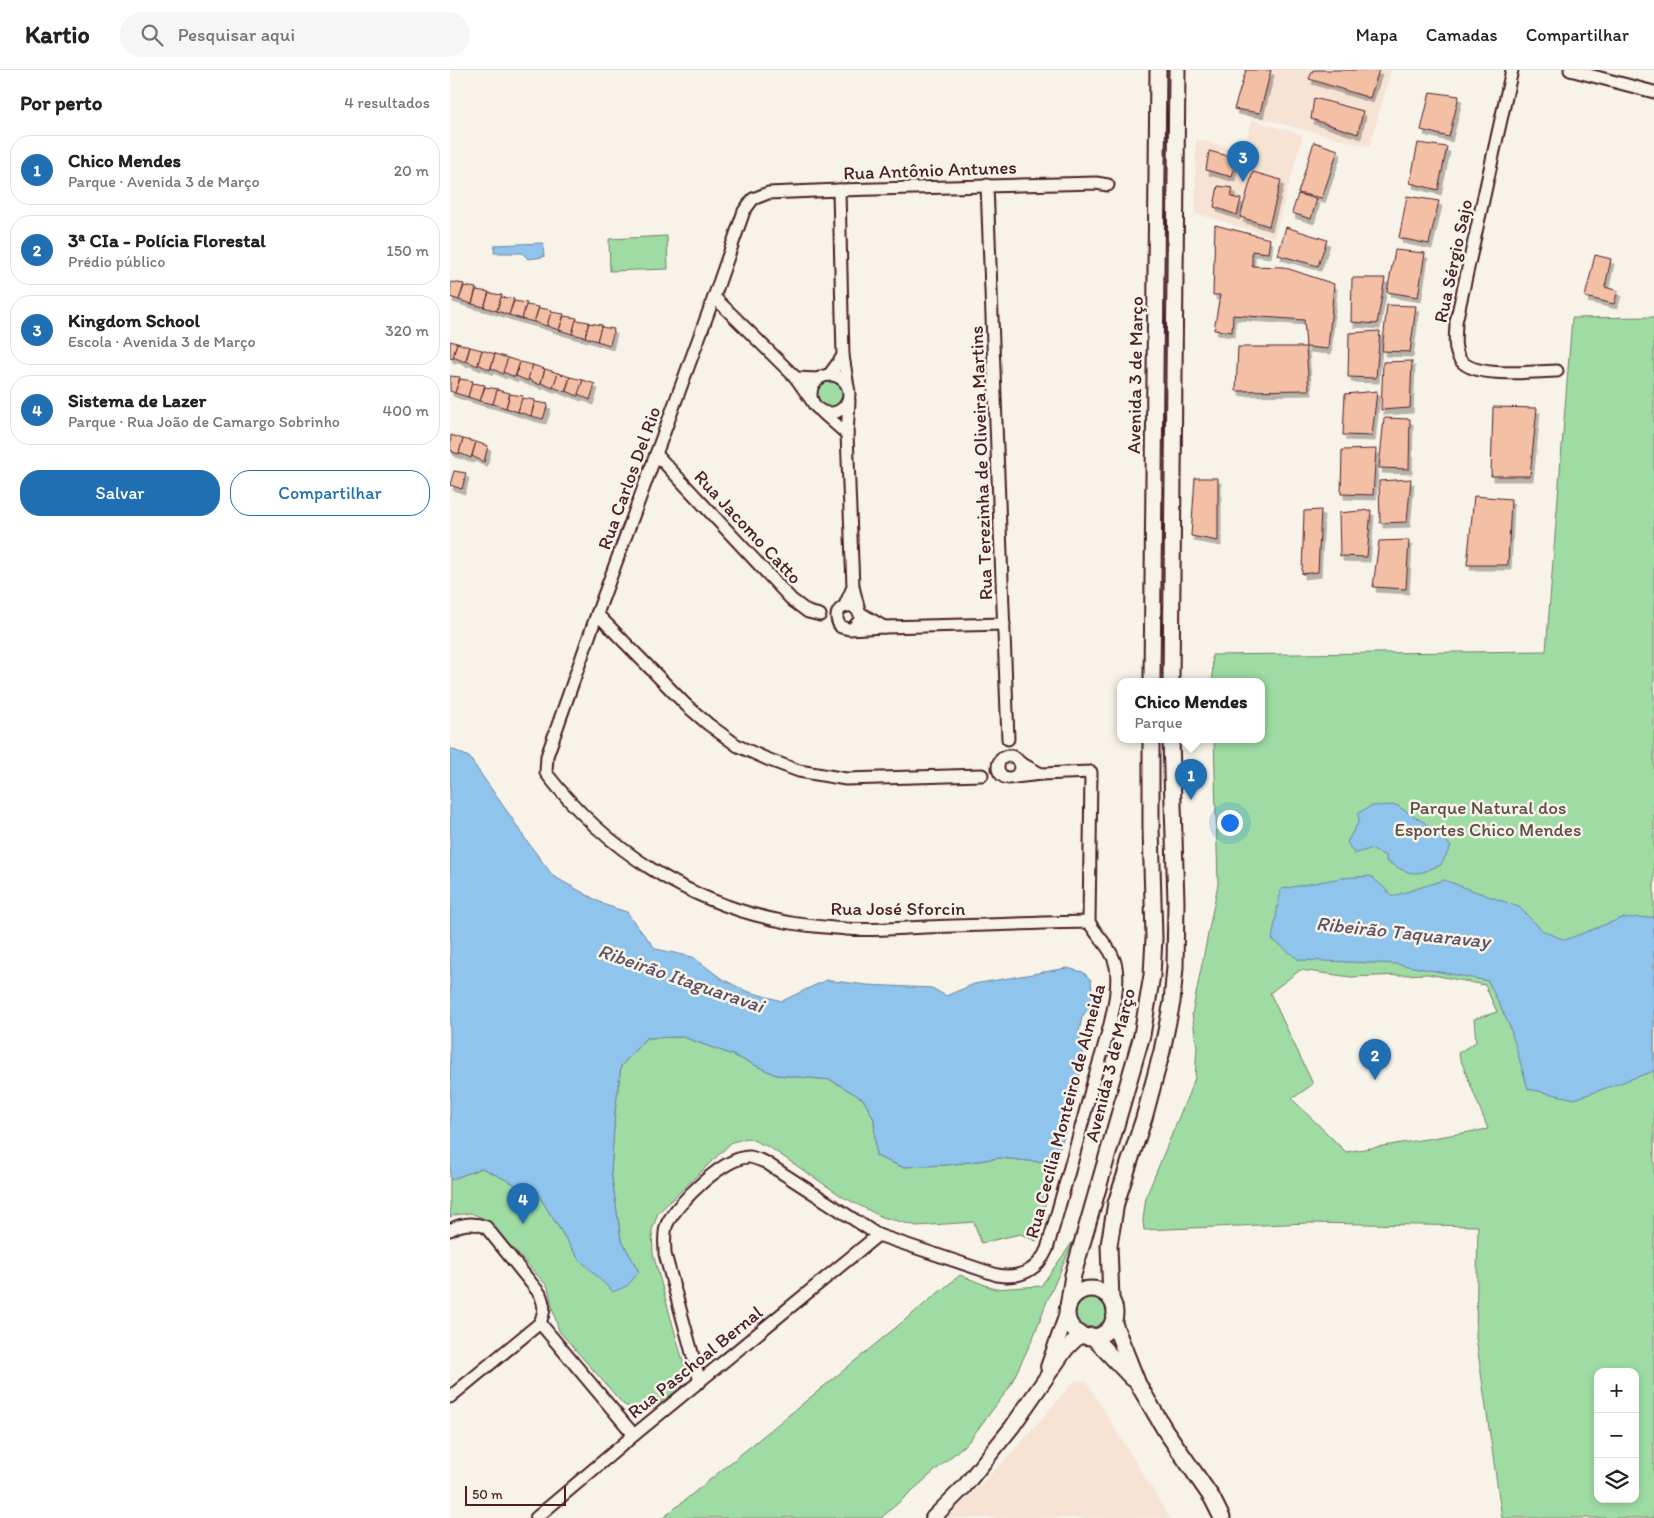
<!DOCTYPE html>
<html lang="pt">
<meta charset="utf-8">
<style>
body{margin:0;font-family:Itim,sans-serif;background:#f6f6f6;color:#222}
.controls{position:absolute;right:15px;bottom:15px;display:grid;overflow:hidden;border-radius:10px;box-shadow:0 2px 8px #0003}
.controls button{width:45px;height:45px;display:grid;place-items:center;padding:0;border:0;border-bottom:1px solid #e0e0e0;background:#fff;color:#222;font:25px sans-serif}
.scale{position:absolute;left:15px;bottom:12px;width:101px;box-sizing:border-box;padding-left:5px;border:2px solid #4a1f2b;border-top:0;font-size:14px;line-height:18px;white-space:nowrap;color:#4a1f2b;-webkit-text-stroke:4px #f7f3e8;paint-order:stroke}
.you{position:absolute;left:779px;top:752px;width:18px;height:18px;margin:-12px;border:4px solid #fff;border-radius:50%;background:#1a73e8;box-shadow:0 0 0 8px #1a73e833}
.badge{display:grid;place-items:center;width:32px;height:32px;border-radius:50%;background:#1f6fb2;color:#fff;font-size:16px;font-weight:700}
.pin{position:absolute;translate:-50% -41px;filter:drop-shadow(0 1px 2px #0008)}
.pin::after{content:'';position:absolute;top:26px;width:18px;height:15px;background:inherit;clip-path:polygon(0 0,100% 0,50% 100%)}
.popup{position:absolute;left:667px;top:608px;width:148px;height:65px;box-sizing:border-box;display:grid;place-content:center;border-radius:10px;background:#fff;filter:drop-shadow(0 1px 4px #0005);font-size:16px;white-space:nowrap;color:#767676}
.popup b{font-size:19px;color:#222}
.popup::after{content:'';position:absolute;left:50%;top:100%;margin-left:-10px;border:10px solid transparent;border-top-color:#fff}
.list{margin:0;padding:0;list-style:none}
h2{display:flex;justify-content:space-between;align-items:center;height:65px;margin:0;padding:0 20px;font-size:21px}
h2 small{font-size:16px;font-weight:400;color:#767676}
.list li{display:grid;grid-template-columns:32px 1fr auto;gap:15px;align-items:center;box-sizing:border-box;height:70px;margin:0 10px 10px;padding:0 10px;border:1px solid #e0e0e0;border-radius:20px}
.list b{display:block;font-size:19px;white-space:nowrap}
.list p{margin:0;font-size:16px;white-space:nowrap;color:#767676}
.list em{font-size:16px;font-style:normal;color:#767676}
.actions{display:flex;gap:10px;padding:15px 20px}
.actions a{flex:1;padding:11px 0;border:1px solid #1f6fb2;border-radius:20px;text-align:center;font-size:18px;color:#1f6fb2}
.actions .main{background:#1f6fb2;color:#fff}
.icon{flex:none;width:28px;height:28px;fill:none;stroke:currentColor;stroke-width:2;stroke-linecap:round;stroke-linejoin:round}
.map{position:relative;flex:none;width:1204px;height:1448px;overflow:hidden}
header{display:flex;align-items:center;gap:30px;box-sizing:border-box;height:70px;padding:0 25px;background:#fff;border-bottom:1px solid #e0e0e0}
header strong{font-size:24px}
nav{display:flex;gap:28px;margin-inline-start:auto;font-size:18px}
.search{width:350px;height:45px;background:#f6f6f6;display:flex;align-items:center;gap:12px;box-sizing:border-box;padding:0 18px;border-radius:28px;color:#767676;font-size:19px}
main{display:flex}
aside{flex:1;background:#fff}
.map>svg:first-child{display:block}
.built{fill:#f6e3d4}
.green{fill:#9edca4;stroke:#747e68;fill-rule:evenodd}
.water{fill:#8fc4ec;stroke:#73829f}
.building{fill:#f3bfa5;stroke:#4a1f2b;filter:url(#shadow)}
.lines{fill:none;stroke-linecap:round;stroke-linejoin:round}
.minor-casing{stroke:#4a1f2b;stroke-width:15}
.tertiary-casing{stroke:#4a1f2b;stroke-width:18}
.secondary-casing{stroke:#4a1f2b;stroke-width:19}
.minor{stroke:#f7f3e8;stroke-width:11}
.tertiary{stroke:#f7f3e8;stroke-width:14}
.secondary{stroke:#f7f3e8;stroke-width:15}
.labels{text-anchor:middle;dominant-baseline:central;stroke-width:5;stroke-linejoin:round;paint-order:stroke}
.street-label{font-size:19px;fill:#4a1f2b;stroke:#f7f3e8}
.park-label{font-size:19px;fill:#5f4e49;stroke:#f7f3e8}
.water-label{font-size:20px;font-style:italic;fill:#5f5165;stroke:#f7f3e8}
</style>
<header>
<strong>Kartio</strong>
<div class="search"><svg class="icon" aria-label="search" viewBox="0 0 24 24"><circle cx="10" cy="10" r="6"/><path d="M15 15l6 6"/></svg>Pesquisar aqui</div>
<nav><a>Mapa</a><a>Camadas</a><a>Compartilhar</a></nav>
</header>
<main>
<aside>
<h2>Por perto<small>4 resultados</small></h2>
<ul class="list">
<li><span class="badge">1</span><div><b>Chico Mendes</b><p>Parque · Avenida 3 de Março</p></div><em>20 m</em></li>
<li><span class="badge">2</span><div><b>3ª CIa - Polícia Florestal</b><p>Prédio público</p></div><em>150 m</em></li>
<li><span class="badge">3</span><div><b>Kingdom School</b><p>Escola · Avenida 3 de Março</p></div><em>320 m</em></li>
<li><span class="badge">4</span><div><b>Sistema de Lazer</b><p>Parque · Rua João de Camargo Sobrinho</p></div><em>400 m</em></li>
</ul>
<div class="actions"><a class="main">Salvar</a><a>Compartilhar</a></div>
</aside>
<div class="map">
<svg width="1204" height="1448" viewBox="0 0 1204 1448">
<defs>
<filter id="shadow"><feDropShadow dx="3" dy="5" stdDeviation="0" flood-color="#0004"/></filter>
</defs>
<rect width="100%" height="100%" fill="#f7f3e8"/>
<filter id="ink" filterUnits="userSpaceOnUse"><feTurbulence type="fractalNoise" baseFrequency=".02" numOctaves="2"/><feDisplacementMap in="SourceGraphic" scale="10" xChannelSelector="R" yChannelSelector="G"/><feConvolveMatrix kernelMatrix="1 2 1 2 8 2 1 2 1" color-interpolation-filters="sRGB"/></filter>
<g filter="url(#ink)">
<!-- built -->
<g class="built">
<path d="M796 0H941L920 77 783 41Z"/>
<path d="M802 50 853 65 824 167 745 143 746 69 793 81Z"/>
<path d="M625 1310 636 1311 720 1448H497L560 1385Z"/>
</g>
<!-- green -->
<g class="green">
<path d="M217 166 218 199 160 201 159 169Z"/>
<path d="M1204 247V1448H1052L1026 1268 1028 1156 858 1153 694 1160 693 1150 696 1127 745 1008 747 977 742 944 768 814 764 669H811V611H763L762 585 1096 581 1122 248ZM850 900 901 907 978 904 1035 915 1047 942 1024 949 1026 972 1008 983 1038 1059 896 1082 842 1029 863 1014 820 923ZM1148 1302H1185V1429H1148Z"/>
<circle cx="380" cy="324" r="15"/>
<path d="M233 967 283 985 326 1005 381 1010 413 1029 424 1049 426 1086 452 1097 497 1095 550 1088 589 1092 607 1085 586 1171 570 1164 531 1173 524 1152 467 1156 432 1147 393 1127 319 1077 298 1068 282 1072 208 1143 202 1160 203 1184 235 1299 232 1311 224 1323 199 1340 187 1342 173 1334 109 1261 103 1241 98 1217 37 1150 21 1143 4 1145 0 1147V1110L32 1098 89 1126 128 1188 189 1202 171 1169 161 1102 165 1042 171 996 196 968Z"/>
<path d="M624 1170 597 1231 583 1268 559 1318 519 1371 431 1448H213L510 1205 545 1219 591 1216Z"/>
<circle cx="641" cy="1241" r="16"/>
</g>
<!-- water -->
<g class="water">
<path d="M93 173 94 187 78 189 72 183H44L45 175Z"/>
<path d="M0 678 19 687 61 747 74 767 103 806 155 835 177 842 186 855 206 879 243 887 272 909 296 921 332 931 376 910 417 915 482 918 496 926 524 914 617 898 633 902 641 910 643 932 632 947 629 962 633 987 626 1027 619 1052 607 1085 589 1092 550 1088 497 1095 452 1097 426 1086 424 1049 413 1029 381 1010 326 1005 283 985 233 967 196 968 171 996 165 1042 161 1102 171 1169 189 1202 177 1216 163 1222 128 1188 89 1126 32 1098 0 1110Z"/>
<path d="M946 735 975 753 1001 776 991 795C984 797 974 803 967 803 956 804 946 796 936 791V786L920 779 904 784 897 772 909 751 908 743 921 736Z"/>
<path d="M921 806 943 826 994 810 1069 837 1093 861 1115 870 1172 848 1204 847V1001L1125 1029 1078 1019 1060 957 1038 911 947 894 849 890 822 869 831 819 891 808Z"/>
</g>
<!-- building -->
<g class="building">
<path d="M796 0H821L810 43 784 39Z"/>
<path d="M863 0H929L920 28 859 9Z"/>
<path d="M980 22 1009 26 999 67 971 60Z"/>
<path d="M864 28 913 41 908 64 861 49Z"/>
<path d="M864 72 888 80 872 128 848 123Z"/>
<path d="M968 73 997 77 988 120 960 113Z"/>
<path d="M759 81 786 88 782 107 756 100Z"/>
<path d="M803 102 831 110 819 156 790 147Z"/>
<path d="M768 116 783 118 781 127 791 129 787 145 764 137Z"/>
<path d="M848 124 867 129 861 149 842 143Z"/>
<path d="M957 126 989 131 979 174 949 168Z"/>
<path d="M765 155 820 169 818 183 802 181V196L833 197 884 214 878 279 856 277 854 250 783 245 782 262 764 260 770 225H763Z"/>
<path d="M836 157 877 170 868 196 828 185Z"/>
<path d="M945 180 975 183 968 227 937 222Z"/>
<path d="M1145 185 1161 189 1155 217 1168 221 1164 234 1135 227Z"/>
<path d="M902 208H935L927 254 901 252Z"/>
<path d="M1 212 14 214 9 230 0 227Z"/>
<path d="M14 216 26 218 22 234 9 230Z"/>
<path d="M26 220 39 222 34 237 22 234Z"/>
<path d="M39 223 52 225 47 241 34 237Z"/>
<path d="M51 227 64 229 59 245 47 241Z"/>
<path d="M64 231 77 233 72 249 59 245Z"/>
<path d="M76 235 89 237 84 252 72 249Z"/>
<path d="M937 235 966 236 960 282 932 281Z"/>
<path d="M89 238 102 240 97 256 84 252Z"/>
<path d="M101 242 114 244 109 260 97 256Z"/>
<path d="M114 246 127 248 122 264 109 260Z"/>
<path d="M126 250 139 252 135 267 122 264Z"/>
<path d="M139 253 152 255 147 271 135 267Z"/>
<path d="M151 257 164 259 160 275 147 271Z"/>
<path d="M930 261 926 308 898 307 899 263Z"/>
<path d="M0 271 7 273 3 289 0 288Z"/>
<path d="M7 273 20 277 15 292 3 287Z"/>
<path d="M20 277 32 280 28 296 16 291Z"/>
<path d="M788 277H856L859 320 786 321Z"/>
<path d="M32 280 45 284 40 300 28 294Z"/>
<path d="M45 284 58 288 53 304 41 298Z"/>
<path d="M58 288 70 292 65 307 53 302Z"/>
<path d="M962 291 960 338 931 340 933 292Z"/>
<path d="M70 292 83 295 78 311 66 306Z"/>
<path d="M83 295 95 299 90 315 78 309Z"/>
<path d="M95 299 108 303 103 318 91 313Z"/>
<path d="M108 303 120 307 115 322 103 317Z"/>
<path d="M0 306 10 307 5 323 0 321Z"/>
<path d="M120 307 133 310 128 326 116 321Z"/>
<path d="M10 309 23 311 18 327 5 323Z"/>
<path d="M133 310 145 314 140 330 128 324Z"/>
<path d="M22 313 35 315 30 331 18 327Z"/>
<path d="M35 317 48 319 43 334 30 331Z"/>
<path d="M47 320 60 323 56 338 43 334Z"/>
<path d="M927 321 922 366 893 365 895 324Z"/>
<path d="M60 324 73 326 68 342 56 338Z"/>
<path d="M72 328 85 330 81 346 68 342Z"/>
<path d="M85 332 98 334 93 349 81 346Z"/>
<path d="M1043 337 1087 338 1080 406H1041Z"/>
<path d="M934 348 960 349 959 399 929 398Z"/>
<path d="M1 365 13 369 9 384 2 382 3 381 0 380Z"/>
<path d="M13 369 26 372 21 388 9 383Z"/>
<path d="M26 372 38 376 34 392 22 386Z"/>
<path d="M926 379 923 425 891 424 892 380Z"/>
<path d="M4 401 16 403 12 419 0 415Z"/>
<path d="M745 408H768V471L741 466Z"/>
<path d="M961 409 957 452 930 453 929 411Z"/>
<path d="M1024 426 1061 429 1058 495H1017Z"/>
<path d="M871 440 868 502 852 504 854 441Z"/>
<path d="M921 440 917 487 890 486 889 443Z"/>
<path d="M959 470 956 519 923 517 929 471Z"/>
</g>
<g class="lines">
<!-- minor casing -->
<g class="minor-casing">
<g id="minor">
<path d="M1062 0 1006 252C1006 264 1003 277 1009 288 1021 310 1085 301 1107 301"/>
<path d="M1120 0 1204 22"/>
<path d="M537 115 558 669"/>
<path d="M389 120 393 286"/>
<path d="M264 227 346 308"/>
<circle cx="380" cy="324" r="19"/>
<path d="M379 305 393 286 398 317"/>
<path d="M362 331 346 308 368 309"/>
<path d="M372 342 397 364 399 331"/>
<path d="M397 364 403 517"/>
<path d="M206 384 342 530 358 542 370 545"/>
<path d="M395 535 403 517 409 540"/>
<path d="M147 544 236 635 258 654 288 676 317 689 349 701 396 709 532 705"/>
<path d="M434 557 554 554"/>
<path d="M403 558 410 550V543L403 536C389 534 382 546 391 557L399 559 434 557 410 543"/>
<circle cx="559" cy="697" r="11"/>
<path d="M565 707 591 704 569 692"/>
<path d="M639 852C585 853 530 855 476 857 450 858 422 861 396 859 376 857 356 856 336 852 240 834 156 780 96 703L97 686 147 544 264 227 294 141 303 129 318 123 389 120 646 113 658 115"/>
<path d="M0 1160C12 1153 23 1152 36 1157L90 1224C95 1237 95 1240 90 1253"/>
<path d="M90 1253 184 1365"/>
<path d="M250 1312 215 1184C215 1174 213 1163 217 1154 227 1133 276 1085 300 1087 305 1088 310 1090 315 1092L428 1165 547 1205C570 1209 588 1200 597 1179 613 1123 629 1066 644 1009 653 980 671 926 666 897 663 879 648 868 639 852L641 702 591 704"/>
<path d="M0 1327 90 1253"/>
<path d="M86 1448 184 1365 428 1165"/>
</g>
</g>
<!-- tertiary casing -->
<g class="tertiary-casing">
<g id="tertiary">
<path d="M598 1297 617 1244"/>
<path d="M483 1448 514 1417 562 1357 616 1279 631 1264"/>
</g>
</g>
<!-- secondary casing -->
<g class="secondary-casing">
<g id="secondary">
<path d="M702 611 708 0"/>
<path d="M721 611 727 0"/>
<circle cx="641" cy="1243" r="24"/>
<path d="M661 1229 659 1175 666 1133 694 1048 712 981 722 932 725 897 726 832 721 669"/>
<path d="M618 1237 623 1205 692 965 702 905 704 868 701 758V669"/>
<path d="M663 1251 688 1314 715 1360 762 1428 772 1448"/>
<path d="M642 1266 682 1308"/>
</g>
</g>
<!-- minor -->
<use href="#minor" class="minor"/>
<!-- tertiary -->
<use href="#tertiary" class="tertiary"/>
<!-- secondary -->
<use href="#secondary" class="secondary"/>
</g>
</g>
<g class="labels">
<!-- street labels -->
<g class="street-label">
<text transform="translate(480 100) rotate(-2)">Rua Antônio Antunes</text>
<text transform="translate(1003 191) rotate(-78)">Rua Sérgio Sajo</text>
<text transform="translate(685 305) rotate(-89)">Avenida 3 de Março</text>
<text transform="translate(531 393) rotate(-92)">Rua Terezinha de Oliveira Martins</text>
<text transform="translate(179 408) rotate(-70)">Rua Carlos Del Rio</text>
<text transform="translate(298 457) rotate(47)">Rua Jacomo Catto</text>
<text x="448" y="838">Rua José Sforcin</text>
<text transform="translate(660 995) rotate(-76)">Avenida 3 de Março</text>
<text transform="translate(615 1041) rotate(-75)">Rua Cecília Monteiro de Almeida</text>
<text transform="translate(245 1292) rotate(-39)">Rua Paschoal Bernal</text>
</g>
<!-- park labels -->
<g class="park-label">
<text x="1038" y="737">Parque Natural dos<tspan x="1038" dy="22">Esportes Chico Mendes</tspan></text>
</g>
<!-- water labels -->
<g class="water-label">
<text transform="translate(953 862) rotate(6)">Ribeirão Taquaravay</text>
<text transform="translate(231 908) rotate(19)">Ribeirão Itaguaravai</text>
</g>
</g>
</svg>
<div class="controls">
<button>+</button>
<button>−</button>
<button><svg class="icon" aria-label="layers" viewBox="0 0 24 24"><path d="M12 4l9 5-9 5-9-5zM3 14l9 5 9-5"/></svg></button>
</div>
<div class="scale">50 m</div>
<div class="you"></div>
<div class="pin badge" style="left:741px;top:730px">1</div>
<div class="popup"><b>Chico Mendes</b>Parque</div>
<div class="pin badge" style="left:925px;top:1010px">2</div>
<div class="pin badge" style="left:793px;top:112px">3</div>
<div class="pin badge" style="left:73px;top:1154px">4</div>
</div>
</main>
